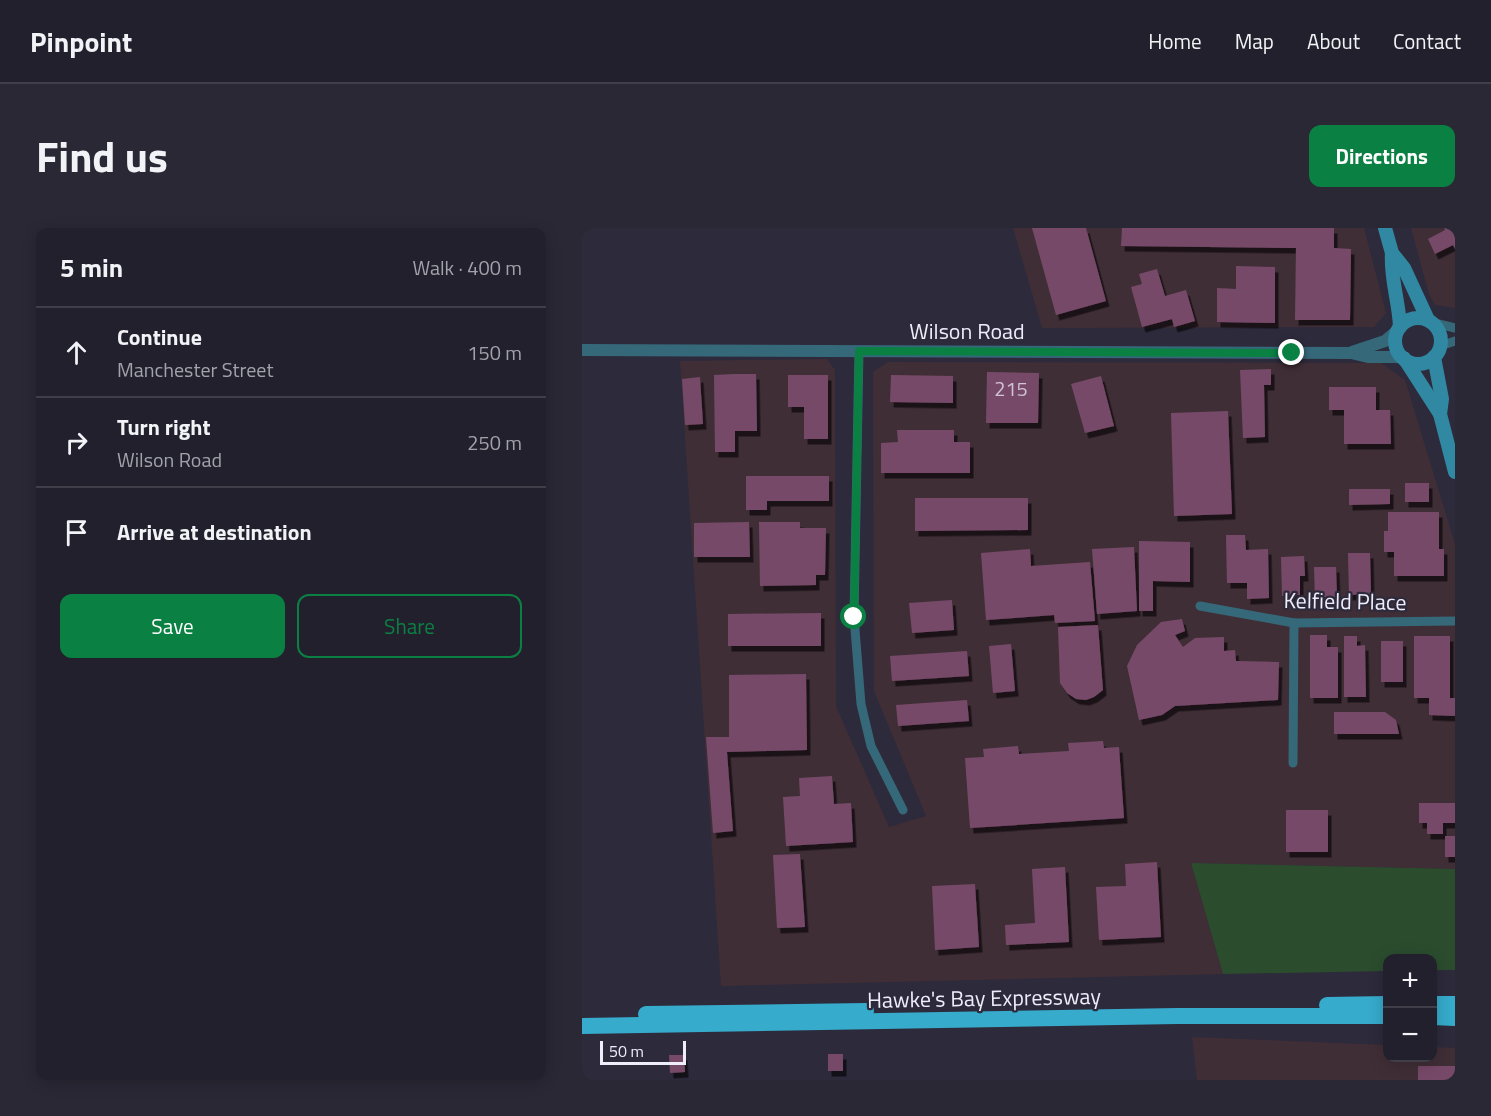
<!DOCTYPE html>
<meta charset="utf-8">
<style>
body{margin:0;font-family:"Titillium Web",sans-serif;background:#2a2835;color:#f1f3f6}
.controls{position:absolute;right:18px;bottom:18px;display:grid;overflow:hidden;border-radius:12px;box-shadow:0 3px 15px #0003}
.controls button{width:54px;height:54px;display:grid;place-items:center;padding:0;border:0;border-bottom:2px solid #3f3e49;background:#22202d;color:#f1f3f6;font:30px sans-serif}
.scale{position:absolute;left:18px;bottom:15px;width:86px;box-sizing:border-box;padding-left:6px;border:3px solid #efedf9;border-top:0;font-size:16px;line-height:21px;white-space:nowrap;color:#efedf9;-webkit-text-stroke:4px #2d2a3c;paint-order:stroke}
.stop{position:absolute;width:18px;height:18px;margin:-14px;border:4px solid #0b8043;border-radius:50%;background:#fff}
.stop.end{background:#0b8043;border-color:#fff;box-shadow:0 2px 6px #0008}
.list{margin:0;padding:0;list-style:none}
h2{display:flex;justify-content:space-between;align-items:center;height:78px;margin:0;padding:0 24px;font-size:26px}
h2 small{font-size:20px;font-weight:400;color:#a2a3aa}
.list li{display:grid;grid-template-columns:39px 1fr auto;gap:18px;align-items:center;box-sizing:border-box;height:90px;padding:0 24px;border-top:2px solid #3f3e49}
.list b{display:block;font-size:22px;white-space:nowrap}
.list p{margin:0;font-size:20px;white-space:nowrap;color:#a2a3aa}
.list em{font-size:20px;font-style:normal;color:#a2a3aa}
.actions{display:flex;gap:12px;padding:18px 24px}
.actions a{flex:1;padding:14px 0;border:2px solid #0b8043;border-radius:12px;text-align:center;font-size:21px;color:#0b8043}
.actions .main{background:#0b8043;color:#fff}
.icon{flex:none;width:33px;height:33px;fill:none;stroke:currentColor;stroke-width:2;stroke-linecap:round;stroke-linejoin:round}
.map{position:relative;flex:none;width:873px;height:852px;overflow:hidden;border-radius:12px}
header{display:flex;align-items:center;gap:36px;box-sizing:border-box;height:84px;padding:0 30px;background:#22202d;border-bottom:2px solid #3f3e49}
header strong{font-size:28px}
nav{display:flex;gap:33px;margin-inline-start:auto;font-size:21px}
.intro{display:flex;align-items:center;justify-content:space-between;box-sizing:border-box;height:144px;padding:0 36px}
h1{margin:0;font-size:42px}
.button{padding:15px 27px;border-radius:12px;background:#0b8043;color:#fff;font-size:21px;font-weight:700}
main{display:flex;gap:36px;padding:0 36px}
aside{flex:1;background:#22202d;border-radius:12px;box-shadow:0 3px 15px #0003}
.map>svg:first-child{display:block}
.industrial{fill:#402e36}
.green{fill:#2b4d2e}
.building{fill:#764a68;filter:url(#shadow)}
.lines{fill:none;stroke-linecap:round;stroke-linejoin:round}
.minor{stroke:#356878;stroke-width:9}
.tertiary{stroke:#356878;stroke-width:12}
.secondary{stroke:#3088a2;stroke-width:14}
.trunk{stroke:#36abcc;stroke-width:16}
.route{stroke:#0b8043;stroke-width:8}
.labels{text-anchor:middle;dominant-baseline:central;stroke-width:4.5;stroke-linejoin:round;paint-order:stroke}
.number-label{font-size:20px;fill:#d1c4d5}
.street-label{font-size:22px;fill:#efedf9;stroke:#2d2a3c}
</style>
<header>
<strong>Pinpoint</strong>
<nav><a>Home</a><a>Map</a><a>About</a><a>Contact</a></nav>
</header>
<div class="intro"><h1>Find us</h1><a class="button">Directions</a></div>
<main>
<aside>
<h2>5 min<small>Walk · 400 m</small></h2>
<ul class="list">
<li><svg class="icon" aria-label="ahead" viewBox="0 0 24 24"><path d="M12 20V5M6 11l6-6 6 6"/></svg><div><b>Continue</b><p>Manchester Street</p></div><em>150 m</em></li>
<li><svg class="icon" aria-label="right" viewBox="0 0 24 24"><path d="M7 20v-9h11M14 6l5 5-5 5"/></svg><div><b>Turn right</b><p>Wilson Road</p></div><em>250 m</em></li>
<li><svg class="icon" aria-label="arrive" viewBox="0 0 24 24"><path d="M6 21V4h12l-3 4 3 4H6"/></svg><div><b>Arrive at destination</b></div></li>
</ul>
<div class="actions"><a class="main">Save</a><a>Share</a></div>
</aside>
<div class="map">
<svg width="873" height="852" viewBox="0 0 873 852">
<defs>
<filter id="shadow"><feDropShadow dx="3.5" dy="5.5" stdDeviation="0" flood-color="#0009"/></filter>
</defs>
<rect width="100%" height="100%" fill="#2d2a3c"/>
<!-- industrial -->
<g class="industrial">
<path d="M431 0H782L804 85 792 99 460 100Z"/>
<path d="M829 0H873V80L853 77 847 66Z"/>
<path d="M245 131 253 142 254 478 307 599 344 588 292 463 291 144 306 134 799 135 823 152 873 316V641L609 635 641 746 139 758 98 133Z"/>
<path d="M610 809 805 817 806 830H850L851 819 873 820V852H615Z"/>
</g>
<!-- green -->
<path class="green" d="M609 635 873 641V742H851L850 730H806L805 743 641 746Z"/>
<!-- building -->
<g class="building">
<path d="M450 0H504L524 73 474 87Z"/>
<path d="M540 0H752V20L769 21 768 92H713L714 20 539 18Z"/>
<path d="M862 0H873V21L871 17 853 26 846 11 863 2Z"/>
<path d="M654 38 693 39V95L635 94V60L654 61Z"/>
<path d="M575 41 583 68 604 62 613 93 592 99 590 91 560 99 549 59 560 56 557 46Z"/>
<path d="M689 141V157H682L683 209 661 210 658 142Z"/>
<path d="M405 144 457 145 456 195H404Z"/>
<path d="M153 146H174L175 203H153V224H133L132 147Z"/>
<path d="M206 147H246V211H222V179H206Z"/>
<path d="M309 147 371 148V175L308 174Z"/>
<path d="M519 148 532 198 503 205 489 156Z"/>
<path d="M118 149 121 196 103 197 100 151Z"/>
<path d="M747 159H794V182H808L809 216H762V182H747Z"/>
<path d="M646 183 650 286 592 288 589 185Z"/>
<path d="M315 202H372V214H388V245H299V215L316 214Z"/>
<path d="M164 248H247V273H185V282H164Z"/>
<rect x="823" y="255" width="24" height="19"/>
<path d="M767 261H808V276L767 277Z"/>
<path d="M333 270H446V302L333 303Z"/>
<path d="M806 284H857V321H862V348H812V324H802V303H806Z"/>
<path d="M167 294 168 329H112V295Z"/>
<path d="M177 294H218V300H244L243 347H234V357L178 358Z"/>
<path d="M644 307H663L664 322 686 321 687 370 665 371V355H645Z"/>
<path d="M557 313 608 314V354L571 353V383H557Z"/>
<path d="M552 319 555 383 515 386 510 321Z"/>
<path d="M448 321 449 338 508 334 513 393 473 395 472 387 404 392 399 325Z"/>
<path d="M766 325H788L789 366 767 367Z"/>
<path d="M722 328 723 348H718V367L700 368 699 329Z"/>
<path d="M732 339H754L755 369 733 370Z"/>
<path d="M370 372 372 402 330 405 327 375Z"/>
<path d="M239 385V418H146V386Z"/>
<path d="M600 391 603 403 593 407 601 419 613 410 642 409V423L653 422 654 433 697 434 696 472 593 478 580 487 557 492 545 438 555 417 579 394Z"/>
<path d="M516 397 521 462 512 469 504 472 494 471 485 465 478 455 476 399Z"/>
<path d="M728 407H745V419H756V470H728Z"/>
<path d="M762 408H775V418L783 417 784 469H762Z"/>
<path d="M832 408H868V470H873V488L847 487V470H832Z"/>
<rect x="799" y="413" width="22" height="41"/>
<path d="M429 416 433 463 411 465 407 418Z"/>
<path d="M385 423 387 448 310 453 308 428Z"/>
<path d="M224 446 225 522 145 524 151 603 131 605 124 509H147V447Z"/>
<path d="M385 472 387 493 316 498 314 477Z"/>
<path d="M752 484H803L814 492 817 506H752Z"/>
<path d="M521 513 522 520 537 519 542 590 388 600 383 530 402 529 401 521 436 518 437 526 487 523 486 515Z"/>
<path d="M250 548 252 576 269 575 271 614 204 618 201 569 218 568 217 550Z"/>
<path d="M837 575H873V595H861V606H845V595H837Z"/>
<rect x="704" y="582" width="42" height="42"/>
<rect x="863" y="608" width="10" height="21"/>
<path d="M218 626 223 699 195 700 191 627Z"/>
<path d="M575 634 579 709 517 712 514 659 544 658 543 636Z"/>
<path d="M483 639 487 714 424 717 423 697 453 695 450 641Z"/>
<path d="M393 656 397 719 353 722 350 658Z"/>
<rect x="246" y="826" width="15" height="17"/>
<path d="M87 827H102L103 844 88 845Z"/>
<rect x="836" y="838" width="37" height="14"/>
</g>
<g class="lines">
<!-- minor -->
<g class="minor">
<path d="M848 94 873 100"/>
<path d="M858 118 873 113"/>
<path d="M277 123 272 389 279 476 289 518 321 582"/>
<path d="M618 378 712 395 873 393"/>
<path d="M711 535 712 395"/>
</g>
<!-- tertiary -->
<g class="tertiary">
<path d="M0 122 769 125 786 129H821"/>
<path d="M770 124 803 113 817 101"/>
</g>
<!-- secondary -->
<g class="secondary">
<path d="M803 0 810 25 822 40 846 92"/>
<path d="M810 25C808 50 817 73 818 99"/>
<circle cx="836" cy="113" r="23"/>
<path d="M852 129 860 171 858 186"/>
<path d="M822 130 858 186 873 244"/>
</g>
<!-- trunk -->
<g class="trunk">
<path d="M850 776H873"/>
<path d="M745 777 806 776"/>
<path d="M64 786 284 783"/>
<path d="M850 789 873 790"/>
<path d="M0 798 595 788H806"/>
</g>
</g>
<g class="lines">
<!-- route -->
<path class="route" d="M272 389 277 123 710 125"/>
</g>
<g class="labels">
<!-- number labels -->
<g class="number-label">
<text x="429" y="160">215</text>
</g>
<!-- street labels -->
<g class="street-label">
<text x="385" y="103">Wilson Road</text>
<text transform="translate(763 373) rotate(1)">Kelfield Place</text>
<text transform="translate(402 770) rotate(-1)">Hawke's Bay Expressway</text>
</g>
</g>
</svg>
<div class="controls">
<button>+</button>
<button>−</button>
</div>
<div class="scale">50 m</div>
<div class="stop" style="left:272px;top:389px"></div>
<div class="stop end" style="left:710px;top:125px"></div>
</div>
</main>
